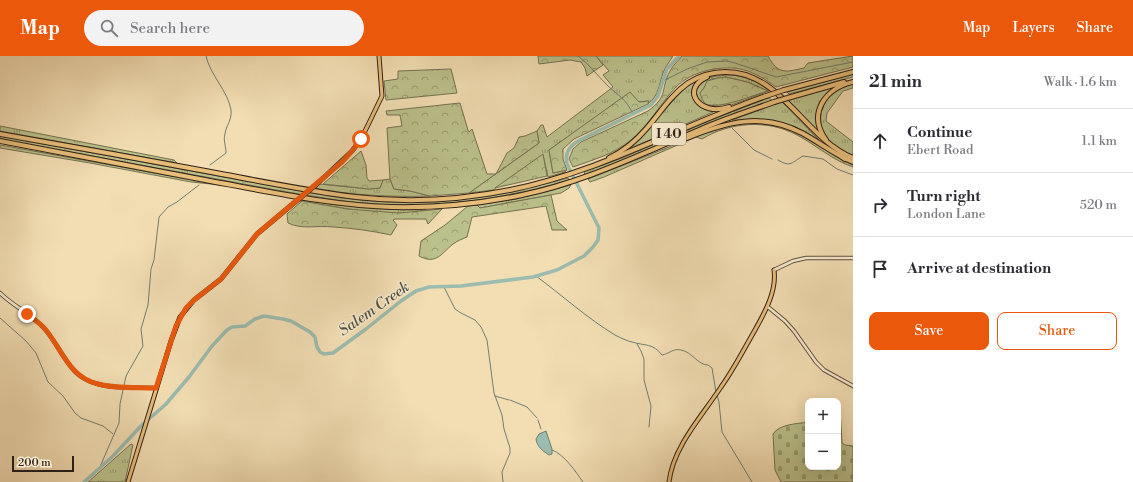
<!DOCTYPE html>
<meta charset="utf-8">
<style>
body{margin:0;font-family:"Libre Bodoni",serif;background:#f2f2f3;color:#2b2b33}
.controls{position:absolute;right:12px;bottom:12px;display:grid;overflow:hidden;border-radius:8px;box-shadow:0 4px 16px #0002}
.controls button{width:36px;height:36px;display:grid;place-items:center;padding:0;border:0;border-bottom:1px solid #e1e1e2;background:#fff;color:#2b2b33;font:20px sans-serif}
.scale{position:absolute;left:12px;bottom:10px;width:62px;box-sizing:border-box;padding-left:4px;border:2px solid #2f2118;border-top:0;font-size:11px;line-height:14px;white-space:nowrap;color:#2f2118;-webkit-text-stroke:3px #f7eace;paint-order:stroke}
.stop{position:absolute;width:12px;height:12px;margin:-9px;border:3px solid #ea580c;border-radius:50%;background:#fff}
.stop.end{background:#ea580c;border-color:#fff;box-shadow:0 1px 4px #0008}
.list{margin:0;padding:0;list-style:none}
h2{display:flex;justify-content:space-between;align-items:center;height:52px;margin:0;padding:0 16px;font-size:17px}
h2 small{font-size:13px;font-weight:400;color:#7c7c81}
.list li{display:grid;grid-template-columns:26px 1fr auto;gap:12px;align-items:center;box-sizing:border-box;height:64px;padding:0 16px;border-top:1px solid #e1e1e2}
.list b{display:block;font-size:15px;white-space:nowrap}
.list p{margin:0;font-size:13px;white-space:nowrap;color:#7c7c81}
.list em{font-size:13px;font-style:normal;color:#7c7c81}
.actions{display:flex;gap:8px;padding:12px 16px}
.actions a{flex:1;padding:9px 0;border:1px solid #ea580c;border-radius:8px;text-align:center;font-size:14px;color:#ea580c}
.actions .main{background:#ea580c;color:#fff}
.icon{flex:none;width:22px;height:22px;fill:none;stroke:currentColor;stroke-width:2;stroke-linecap:round;stroke-linejoin:round}
.map{position:relative;flex:none;width:853px;height:426px;overflow:hidden}
header{display:flex;align-items:center;gap:24px;box-sizing:border-box;height:56px;padding:0 20px;background:#ea580c;color:#fff}
header strong{font-size:19px}
nav{display:flex;gap:22px;margin-inline-start:auto;font-size:14px}
.search{width:280px;height:36px;background:#f2f2f3;display:flex;align-items:center;gap:10px;box-sizing:border-box;padding:0 14px;border-radius:22px;color:#7c7c81;font-size:15px}
main{display:flex}
aside{flex:1;background:#fff}
.map>svg:first-child{display:block}
.grass{fill:url(#grass-tufts);stroke:#757152;fill-rule:evenodd}
.forest{fill:url(#forest-crowns);stroke:#757152}
.cemetery{fill:url(#cemetery-stones);stroke:#757152}
.water{fill:#9bbcaf;stroke:#707e73}
.lines{fill:none;stroke-linecap:round;stroke-linejoin:round}
.stream{stroke:#707e73;stroke-width:1}
.river{stroke:#9bbcaf;stroke-width:3.5}
.minor-casing{stroke:#60503f;stroke-width:4.5}
.major-casing{stroke:#2f2118;stroke-width:5}
.highway-casing{stroke:#2f2118;stroke-width:6}
.minor{stroke:#f7eace;stroke-width:2.5}
.major{stroke:#eabf7a;stroke-width:3}
.highway{stroke:#eabf7a;stroke-width:4}
.major-bridge-casing{stroke:#2f2118;stroke-width:5;stroke-linecap:butt}
.highway-bridge-casing{stroke:#2f2118;stroke-width:6;stroke-linecap:butt}
.major-bridge{stroke:#eabf7a;stroke-width:3}
.highway-bridge{stroke:#eabf7a;stroke-width:4}
.route{stroke:#ea580c;stroke-width:5}
.labels{text-anchor:middle;dominant-baseline:central;stroke-width:3;stroke-linejoin:round;paint-order:stroke}
.shield{fill:#f7eace;stroke:#6b5d4f;stroke-width:1}
.shield-label{font-size:13px;font-weight:bold;fill:#2f2118}
.water-label{font-size:15px;font-style:italic;fill:#4f5045;stroke:#f7eace}
</style>
<header>
<strong>Map</strong>
<div class="search"><svg class="icon" aria-label="search" viewBox="0 0 24 24"><circle cx="10" cy="10" r="6"/><path d="M15 15l6 6"/></svg>Search here</div>
<nav><a>Map</a><a>Layers</a><a>Share</a></nav>
</header>
<main>
<div class="map">
<svg width="853" height="426" viewBox="0 0 853 426">
<defs>
<pattern id="grass-tufts" width="24" height="20" patternUnits="userSpaceOnUse"><rect width="24" height="20" fill="#bbc18c"/><path d="M3 7l-1-3M5 7V3M7 7l1-3M15 17l-1-3M17 17v-4M19 17l1-3" fill="none" stroke="#989c71"/></pattern>
<pattern id="forest-crowns" width="20" height="18" patternUnits="userSpaceOnUse"><rect width="20" height="18" fill="#bbc18c"/><path d="M2 6a3 3 0 1 1 6 0M12 15a3 3 0 1 1 6 0" fill="none" stroke="#989c71"/></pattern>
<pattern id="cemetery-stones" width="16" height="16" patternUnits="userSpaceOnUse"><rect width="16" height="16" fill="#bbc18c"/><path d="M2 7V4a2 2 0 0 1 4 0v3zM10 15v-3a2 2 0 0 1 4 0v3z" fill="#989c71"/></pattern>
</defs>
<rect width="100%" height="100%" fill="#f3deb4"/>
<filter id="stains"><feTurbulence type="fractalNoise" baseFrequency=".005" numOctaves="4"/><feColorMatrix values="0 0 0 0 .2 0 0 0 0 .09 0 0 0 0 .02 0 0 0 .5 -.17"/></filter>
<radialGradient id="worn" r=".72"><stop offset=".6" stop-color="#630" stop-opacity="0"/><stop offset="1" stop-color="#630" stop-opacity=".3"/></radialGradient>
<!-- grass -->
<g class="grass">
<path d="M596 0H673C670 5 665 11 663 17 659 28 659 40 648 48V45L639 46 630 37 549 94 553 117 567 114 565 116 548 121 543 99 493 134 469 137 539 87 537 75 541 69H543L547 81 613 31 603 19 609 15Z"/>
<path d="M853 18V21L789 38 787 36Z"/>
<path d="M730 19C744 20 758 25 769 35L726 51 713 53 699 45 696 35C701 20 716 20 730 19ZM726 21C740 24 754 27 767 35L751 40 700 37 711 23Z"/>
<path d="M698 24 699 25 694 32 700 50 713 56 627 94V93C647 70 671 37 698 24Z"/>
<path d="M853 27V32L843 35 827 57 826 65 853 86V100C846 96 835 92 829 86 807 61 826 35 853 27Z"/>
<path d="M833 31V33L821 47 819 76 789 46V44Z"/>
<path d="M769 42 772 44 707 68 600 114 585 119 584 116 622 102 699 68Z"/>
<path d="M782 46 819 84 818 85 794 71 745 64H732Z"/>
<path d="M739 67C758 67 776 68 794 75 815 85 832 101 853 109V111C832 104 816 89 797 79 767 63 730 66 702 83L696 81 604 121 590 126 588 123 707 76Z"/>
<path d="M0 70 174 104 177 107 0 75Z"/>
<path d="M0 80 328 140C348 143 369 145 389 146 450 148 509 138 568 122L569 124C498 145 424 154 351 146 329 143 308 139 287 136L0 83Z"/>
<path d="M0 89 221 129 191 126 90 107 0 92Z"/>
<path d="M390 123 394 133 410 135 430 140C402 141 374 140 346 137 335 136 324 136 315 132L319 128 369 133 380 132 383 124Z"/>
<path d="M571 129 569 132 561 137 480 152 477 149 516 143Z"/>
<path d="M305 144C345 151 385 154 426 154 396 161 361 155 330 150 320 148 310 148 300 145Z"/>
<path d="M131 388 133 389 125 426H88Z"/>
</g>
<!-- forest -->
<g class="forest">
<path d="M538 0H596L603 9 587 20 585 12 581 6 570 4 539 8Z"/>
<path d="M682 0H768C778 19 786 16 804 12L808 7 853 0V11L776 31C766 24 756 17 744 14 724 8 691 15 676 31 660 48 649 69 631 84 614 98 593 104 573 111L569 103 573 93 581 86 648 55C669 40 660 33 670 15 673 9 678 5 682 0Z"/>
<path d="M451 13 457 37 386 44 384 25 398 23V15Z"/>
<path d="M726 21 747 26 768 35C754 39 718 54 706 48 703 46 701 41 700 37L704 32 707 25 718 22Z"/>
<path d="M630 36 639 46 649 45 648 48 574 83 563 93V103L567 114 553 117 549 94Z"/>
<path d="M460 47 468 74 469 76 472 73 487 118H496L507 97 514 92 519 81 525 80 537 75 539 87 469 137 430 140 410 135 394 133 390 123 387 72 402 70 400 59H387L386 55Z"/>
<path d="M361 95 366 109 367 122 369 125 383 124 380 132 369 133 323 128Z"/>
<path d="M543 98 547 120 495 132Z"/>
<path d="M551 139 557 165 567 174H552L546 150 472 161 467 181C462 183 457 185 453 188 441 198 436 209 419 200L421 185 445 169 468 150 477 149 480 152Z"/>
<path d="M302 145 347 153 399 157 442 153 428 168 426 163H395L393 164 397 169 391 179C372 175 353 172 333 171 318 169 302 174 288 167L287 158Z"/>
</g>
<!-- cemetery -->
<path class="cemetery" d="M838 353H840L842 387 845 389 853 390V426H781L775 414 773 378C779 368 797 368 808 366V411H838Z"/>
<!-- water -->
<path class="water" d="M546 375 552 393V398L549 399C543 395 537 391 536 383L539 378Z"/>
<g class="lines">
<!-- stream -->
<g class="stream">
<path d="M206 0C210 19 228 35 231 54 232 65 226 69 225 78 223 84 226 90 226 97L210 109"/>
<path d="M578 0C589 8 597 19 607 29 619 41 625 41 633 58"/>
<path d="M663 25 687 13 707 6 727 5 735 7 776 21 853 6"/>
<path d="M732 72 754 94 772 103"/>
<path d="M778 104C791 112 792 106 803 100L823 103 837 113 853 119"/>
<path d="M536 220C563 240 587 262 615 279 621 282 627 285 632 286 645 290 653 287 662 299 669 298 673 292 681 294 692 296 698 309 708 309L712 312 716 336"/>
<path d="M444 231 455 253 461 257 475 264 481 271 487 284 494 337 502 359 504 373 510 392V397L502 416 503 426"/>
<path d="M0 262 26 285 36 297 48 326 63 340 75 357 81 362 103 370 113 378"/>
<path d="M637 288 641 295 644 303V324L651 350 649 371"/>
<path d="M717 339 719 346 722 376 752 426"/>
<path d="M495 340 509 344"/>
<path d="M510 344 527 351 537 362"/>
<path d="M538 364 541 373"/>
<path d="M552 394C564 398 576 416 583 426"/>
<path d="M99 413 119 367 120 348 126 320 143 290 141 273 148 249 151 213 154 204 159 161 168 151 177 146 199 129"/>
</g>
<!-- river -->
<path class="river" d="M84 426 113 400 141 370 166 348 189 321 212 290 227 274 232 271 245 270 255 263 264 260 283 263 291 265 310 276 315 281 317 291 320 296 324 298 333 297 366 273 401 245 416 235 429 231 461 230 533 221 557 214 584 200 593 191 598 184 599 172 568 110C563 98 569 90 580 84L651 49 658 40 667 13 679 0"/>
<!-- minor casing -->
<g class="minor-casing">
<g id="minor">
<path d="M774 214 793 205 806 202H853"/>
<path d="M0 237C13 250 31 258 43 271 54 283 61 298 71 311 89 336 129 331 157 332"/>
<path d="M768 251 785 265 794 275 816 306 824 314 853 330"/>
</g>
</g>
<!-- major casing -->
<g class="major-casing">
<g id="major">
<path d="M317 128 352 95 361 83 368 69 382 40 379 0"/>
<path d="M128 426 171 285 180 261 194 244 221 223 257 178 294 147"/>
<path d="M669 426C673 391 702 360 721 331 734 313 744 293 755 274 765 256 777 235 774 214"/>
</g>
</g>
<!-- highway casing -->
<g class="highway-casing">
<g id="highway">
<path d="M707 21C680 33 699 61 729 51"/>
<path d="M784 34 853 16"/>
<path d="M791 41 844 26"/>
<path d="M0 78C70 90 141 103 211 116 259 125 307 135 356 141 406 147 460 144 510 134 600 116 680 70 766 40"/>
<path d="M687 82C726 66 762 56 802 77 819 86 835 99 853 106"/>
<path d="M826 84C807 58 825 32 853 26"/>
<path d="M0 85C68 98 137 111 205 124 266 135 328 149 391 151 435 152 479 148 522 139 585 126 640 98 699 74 723 63 749 55 774 46"/>
<path d="M838 98 845 103"/>
<path d="M609 102C624 95 636 85 647 72 660 57 671 39 688 27 699 20 712 16 725 16 781 15 804 82 853 102"/>
</g>
</g>
<!-- minor -->
<use href="#minor" class="minor"/>
<!-- major -->
<use href="#major" class="major"/>
<!-- highway -->
<use href="#highway" class="highway"/>
<!-- major-bridge casing -->
<g class="major-bridge-casing">
<path id="major-bridge" d="M294 147 317 128"/>
</g>
<!-- highway-bridge casing -->
<g class="highway-bridge-casing">
<g id="highway-bridge">
<path d="M766 40 784 34"/>
<path d="M774 46 791 41"/>
</g>
</g>
<!-- major-bridge -->
<use href="#major-bridge" class="major-bridge"/>
<!-- highway-bridge -->
<use href="#highway-bridge" class="highway-bridge"/>
</g>
<g class="lines">
<!-- route -->
<path class="route" d="M27 258C34 263 41 268 46 274 62 294 70 322 98 328 116 333 138 331 156 332L176 270 186 252 194 244 221 223 257 178 342 106 352 95 361 83"/>
</g>
<g class="labels">
<!-- shield labels -->
<rect class="shield" x="652" y="67" width="34" height="22" rx="3"/>
<g class="shield-label">
<text x="669" y="78">I 40</text>
</g>
<!-- water labels -->
<g class="water-label">
<text transform="translate(374 253) rotate(-35)">Salem Creek</text>
</g>
</g>
<rect width="100%" height="100%" filter="url(#stains)"/>
<rect width="100%" height="100%" fill="url(#worn)"/>
</svg>
<div class="controls">
<button>+</button>
<button>−</button>
</div>
<div class="scale">200 m</div>
<div class="stop" style="left:361px;top:83px"></div>
<div class="stop end" style="left:27px;top:258px"></div>
</div>
<aside>
<h2>21 min<small>Walk · 1.6 km</small></h2>
<ul class="list">
<li><svg class="icon" aria-label="ahead" viewBox="0 0 24 24"><path d="M12 20V5M6 11l6-6 6 6"/></svg><div><b>Continue</b><p>Ebert Road</p></div><em>1.1 km</em></li>
<li><svg class="icon" aria-label="right" viewBox="0 0 24 24"><path d="M7 20v-9h11M14 6l5 5-5 5"/></svg><div><b>Turn right</b><p>London Lane</p></div><em>520 m</em></li>
<li><svg class="icon" aria-label="arrive" viewBox="0 0 24 24"><path d="M6 21V4h12l-3 4 3 4H6"/></svg><div><b>Arrive at destination</b></div></li>
</ul>
<div class="actions"><a class="main">Save</a><a>Share</a></div>
</aside>
</main>
